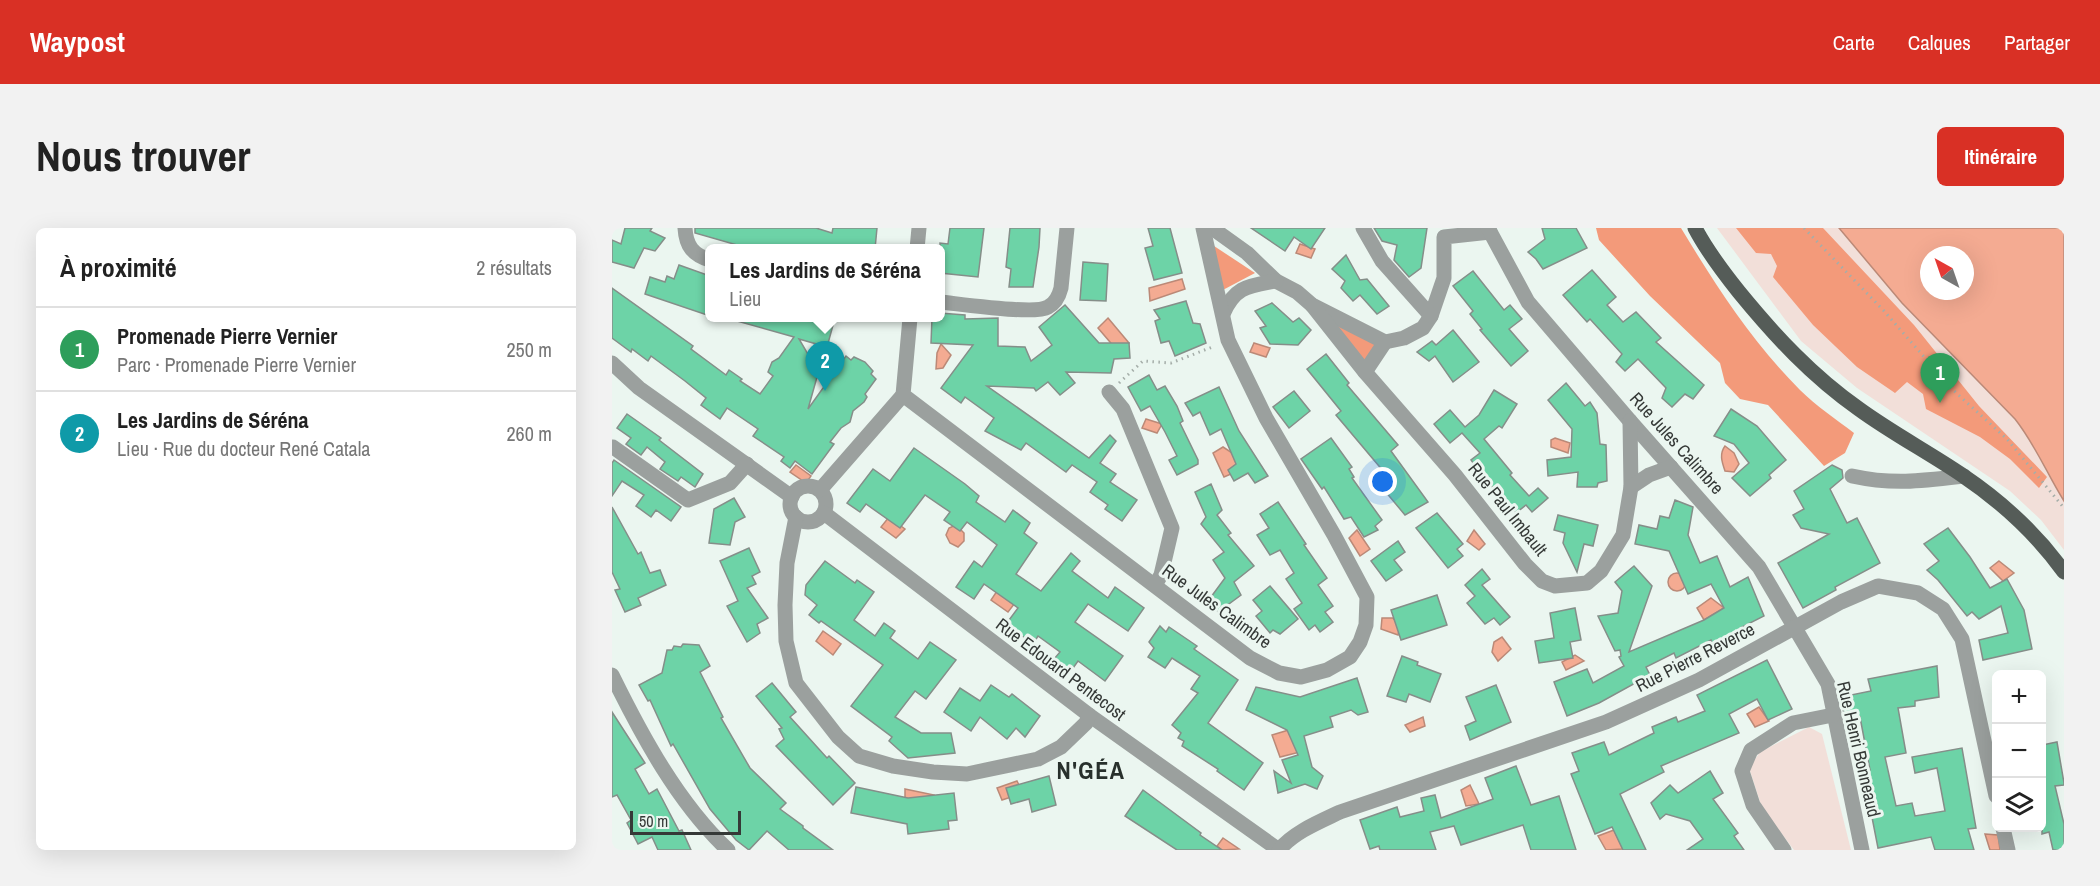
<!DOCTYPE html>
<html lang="fr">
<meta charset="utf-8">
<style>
body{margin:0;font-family:"Archivo Narrow",sans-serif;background:#f2f2f2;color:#222}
.controls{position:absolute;right:18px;bottom:18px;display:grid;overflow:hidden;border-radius:9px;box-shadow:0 6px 24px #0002}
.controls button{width:54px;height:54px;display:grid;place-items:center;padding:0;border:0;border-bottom:2px solid #e0e0e0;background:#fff;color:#222;font:30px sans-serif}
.compass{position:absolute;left:1308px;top:18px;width:54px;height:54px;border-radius:50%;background:#fff;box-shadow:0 6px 24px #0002;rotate:320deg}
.scale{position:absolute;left:18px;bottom:15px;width:111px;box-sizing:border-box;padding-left:6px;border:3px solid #353937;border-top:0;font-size:16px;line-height:21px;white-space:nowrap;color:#353937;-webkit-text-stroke:4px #ebf6f0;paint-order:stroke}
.you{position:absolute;left:771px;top:254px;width:21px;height:21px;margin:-15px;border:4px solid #fff;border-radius:50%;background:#1a73e8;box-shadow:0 0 0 9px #1a73e833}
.badge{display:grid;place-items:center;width:39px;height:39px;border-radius:50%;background:#d93025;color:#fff;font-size:20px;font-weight:700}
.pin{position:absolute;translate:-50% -50px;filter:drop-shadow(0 2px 3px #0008)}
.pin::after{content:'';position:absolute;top:32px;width:21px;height:18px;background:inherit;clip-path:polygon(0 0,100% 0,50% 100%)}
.popup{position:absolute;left:93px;top:16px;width:240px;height:78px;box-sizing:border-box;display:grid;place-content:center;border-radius:9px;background:#fff;filter:drop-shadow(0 2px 4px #0005);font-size:20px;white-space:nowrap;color:#767676}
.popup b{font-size:22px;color:#222}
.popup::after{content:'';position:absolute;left:50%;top:100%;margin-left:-12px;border:12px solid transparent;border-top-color:#fff}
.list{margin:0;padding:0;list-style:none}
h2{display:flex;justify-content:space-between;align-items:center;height:78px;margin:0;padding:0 24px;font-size:26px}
h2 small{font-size:20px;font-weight:400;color:#767676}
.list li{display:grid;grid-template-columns:39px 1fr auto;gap:18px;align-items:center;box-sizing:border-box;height:84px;padding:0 24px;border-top:2px solid #e0e0e0}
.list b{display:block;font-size:22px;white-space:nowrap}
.list p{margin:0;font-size:20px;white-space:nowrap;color:#767676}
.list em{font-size:20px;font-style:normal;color:#767676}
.icon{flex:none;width:33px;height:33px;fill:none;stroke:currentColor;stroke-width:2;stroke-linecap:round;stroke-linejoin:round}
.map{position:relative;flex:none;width:1452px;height:622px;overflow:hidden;border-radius:9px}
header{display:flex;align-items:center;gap:36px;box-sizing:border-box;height:84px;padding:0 30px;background:#d93025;color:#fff}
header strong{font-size:28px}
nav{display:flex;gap:33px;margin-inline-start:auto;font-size:21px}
.intro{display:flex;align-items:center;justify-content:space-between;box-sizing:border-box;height:144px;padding:0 36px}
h1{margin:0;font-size:42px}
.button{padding:15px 27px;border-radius:9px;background:#d93025;color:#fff;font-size:21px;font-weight:700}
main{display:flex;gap:36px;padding:0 36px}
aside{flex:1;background:#fff;border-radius:9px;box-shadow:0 6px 24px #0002}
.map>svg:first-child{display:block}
.green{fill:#f2dfd9}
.forest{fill:#f39a7a}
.water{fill:#f4ab92;stroke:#bb8977;stroke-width:1.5;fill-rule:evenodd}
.building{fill:#6dd3a7;stroke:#858e89;stroke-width:1.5}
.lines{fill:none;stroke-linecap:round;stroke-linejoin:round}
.path{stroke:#a5aea9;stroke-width:3;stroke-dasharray:1.5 4.5;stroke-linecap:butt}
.minor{stroke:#9ba09e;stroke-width:15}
.major{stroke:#555c58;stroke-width:15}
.labels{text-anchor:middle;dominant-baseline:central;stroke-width:6;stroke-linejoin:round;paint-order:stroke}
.street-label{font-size:18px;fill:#353937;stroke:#ebf6f0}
.district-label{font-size:24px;font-weight:bold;letter-spacing:1.5px;fill:#28302c;stroke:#ebf6f0}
</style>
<header>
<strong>Waypost</strong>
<nav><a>Carte</a><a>Calques</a><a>Partager</a></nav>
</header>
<div class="intro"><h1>Nous trouver</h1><a class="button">Itinéraire</a></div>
<main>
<aside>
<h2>À proximité<small>2 résultats</small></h2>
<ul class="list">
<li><span class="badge" style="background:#2e9e5b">1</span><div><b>Promenade Pierre Vernier</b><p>Parc · Promenade Pierre Vernier</p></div><em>250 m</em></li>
<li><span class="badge" style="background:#0f9aa8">2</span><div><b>Les Jardins de Séréna</b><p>Lieu · Rue du docteur René Catala</p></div><em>260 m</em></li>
</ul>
</aside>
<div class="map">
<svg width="1452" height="622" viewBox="0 0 1452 622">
<rect width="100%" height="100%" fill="#ebf6f0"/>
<!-- green -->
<g class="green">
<path d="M1105 0H1227L1290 75 1403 191 1415 206 1435 245 1452 273V322L1429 292 1398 263 1245 160 1189 113Z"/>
<path d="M1197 499 1210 506 1239 622H1182L1150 580 1137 540 1148 524Z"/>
</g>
<!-- forest -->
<g class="forest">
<path d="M984 0H1069C1104 58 1140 114 1188 162 1204 178 1224 191 1242 205L1233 225 1212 238 1156 177 1128 171 1113 155 1108 135 1038 68 987 12Z"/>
<path d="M1124 0H1211L1302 97 1367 178 1435 249 1427 260 1398 231 1368 209 1314 181 1311 166 1295 154 1283 165 1245 139 1201 97 1161 49 1165 38 1159 26 1144 25Z"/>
<path d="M599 16 643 45 609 63Z"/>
<path d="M707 83 768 114 750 140Z"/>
</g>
<!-- water -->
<g class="water">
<path d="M1227 0H1452V273C1435 246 1423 216 1403 191L1290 75ZM1317 27H1353V63H1317Z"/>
<path d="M688 16 703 21 699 30 684 25Z"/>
<path d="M570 51 573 61 538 73 537 60Z"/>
<path d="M496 90 517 115 504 121 486 100Z"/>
<path d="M642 115 658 120 654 129 638 124Z"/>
<path d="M329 116 339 127 331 140 324 141 325 125Z"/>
<path d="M534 191 550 196 545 205 530 200Z"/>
<path d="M943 210 958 215 956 225 939 219V212Z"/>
<path d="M1113 218 1122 225 1127 236 1122 244 1113 243C1110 234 1107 226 1113 218Z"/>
<path d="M611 219 628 230 626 243 612 249 601 225Z"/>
<path d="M184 237 199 248 194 255 178 244Z"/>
<path d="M277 289 293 301 284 310 269 299Z"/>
<path d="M344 297 352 305V313L346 319 338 315 334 307 337 300Z"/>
<path d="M745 302 758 321 748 328 737 310Z"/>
<path d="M862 302 873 316 867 322 855 313Z"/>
<path d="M1387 333 1402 345 1391 353 1378 340Z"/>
<circle cx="1065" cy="354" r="9"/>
<path d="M385 363 403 375 396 384 379 372Z"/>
<path d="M1099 370 1112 380 1092 392 1085 380Z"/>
<path d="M770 390H781L788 398 786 407 769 401Z"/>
<path d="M211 403 229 416 221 427 204 413Z"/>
<path d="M890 409 899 421 886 433 880 424 882 414Z"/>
<path d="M963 427 972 433 954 442 950 434Z"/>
<path d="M1147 479 1157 493 1143 499 1135 486Z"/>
<path d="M811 489 813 498 798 504 793 497Z"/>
<path d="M680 501 688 524 668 529 660 507Z"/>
<path d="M405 553 411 565 390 572 385 560Z"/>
<path d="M858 557 867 576 854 578 849 562Z"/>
<path d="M293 561 322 567 317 577 293 570Z"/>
<path d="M1002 602 1011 621 994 622 986 608Z"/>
<path d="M1373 606 1386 607 1388 622H1378Z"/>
<path d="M611 610 627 621 610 622 605 618Z"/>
</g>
<!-- building -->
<g class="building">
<path d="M13 0H40L38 3 53 10 43 23 32 20 22 40 0 34V12L9 16Z"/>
<path d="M83 0H204L220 5 221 0H265L263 21H139L83 5Z"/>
<path d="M338 0H372L366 49 328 45V15L336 16Z"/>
<path d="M398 0H428L427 19 421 59H397L399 41 394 39Z"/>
<path d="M536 0H558L570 45 542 52 533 20 541 18Z"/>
<path d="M639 0H713L699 21 682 9 673 23Z"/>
<path d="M762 0H815L809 40 797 49 782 32 785 17 770 13Z"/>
<path d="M930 0H964L975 20 931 41 924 31 916 24 933 11Z"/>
<path d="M734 27 748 52 755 51 777 78 765 86 748 67 741 73 729 60 733 53 720 41Z"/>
<path d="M471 34 496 36 494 73 468 72Z"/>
<path d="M67 37 98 48V88L33 66 38 49 53 54 55 48 62 51Z"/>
<path d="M980 42 1004 69 995 77 1011 94 1024 84 1049 110 1044 114 1092 157 1081 171 1073 166 1060 179 1050 170 1054 160 1026 131 1013 143 1004 134 1010 126 978 91 975 94 951 67Z"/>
<path d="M861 43 892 82 898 77 910 91 897 101 916 123 899 138 868 102 870 101 858 86 861 83 841 58Z"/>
<path d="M0 60 81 118 79 121 114 147 117 142 130 151 128 153 148 166 161 148 156 144 160 134 167 130 182 109 125 93 126 90H223L215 119 187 111 204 140 207 142 196 181 234 128 239 132 242 129 253 134 261 143 259 146 264 151 253 166 255 169 252 174 241 183 238 194 229 200 218 214 222 216 200 246 183 233 178 240 169 233 172 229 141 208 146 201 115 180 108 191 89 177 94 170 73 153 39 128 36 133 20 121 19 124 4 113 0 110Z"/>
<path d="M574 73 581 95 588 96 594 115 563 128 557 113 549 115 543 93 548 91 542 82Z"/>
<path d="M660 75 681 94 687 90 699 102 686 117 658 116 648 100 654 98 643 83Z"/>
<path d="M453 77 487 115H517L518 130 502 131 499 145 454 144 463 155 448 167 436 154 424 163 422 160 375 158 477 230 498 207 504 213 488 235 504 246 498 254 525 272 510 293 493 281 496 277 478 264 485 254 460 237 454 244 414 215 409 222 373 203 382 190 353 169 349 175 329 160 361 117 319 115 320 90H328V85L353 87V91L386 90V118L413 119 419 133 440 117 427 99Z"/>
<path d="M841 102 867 134 841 154 823 128 817 133 805 124 820 113 824 117Z"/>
<path d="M714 126 737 155 735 157 786 217 779 223 816 274 793 287 768 257 777 250 724 187 729 183 695 141Z"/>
<path d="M537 147 545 162 553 158 565 178 571 193 568 195 586 232V236L565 247 557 232 565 228 553 204 538 178 529 183 516 159Z"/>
<path d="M954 155 973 178 978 174 985 185 988 216 994 217 995 253 986 255 985 259H965L966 244 936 248 935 232 959 229 960 201 936 172Z"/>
<path d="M607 159 627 203 656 248 643 255 636 245 622 253 616 242 624 236 609 201 598 207 588 184 581 188 573 175Z"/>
<path d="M882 162 905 176 890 200 887 198 872 211 900 245 898 247 917 268 926 260 936 270 920 284 914 277 904 285 873 251 866 255 857 244 864 239 859 232 868 225 850 205 838 215 822 196 838 182 853 199 867 187Z"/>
<path d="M682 163 698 183 677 200 661 179Z"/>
<path d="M1119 181 1145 198 1174 232 1157 247 1159 250 1138 268 1120 250 1137 235 1122 216 1102 208Z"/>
<path d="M15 186 49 210 47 212 91 246 83 259 69 249 66 253 48 241 53 234 35 219 29 227 14 216 19 210 5 200Z"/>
<path d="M719 210 740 239 737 241 742 249 740 250 770 292 763 298 766 302 752 309 739 289 732 291 712 259 710 261 689 231Z"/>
<path d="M302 220 353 256 367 268 364 274 393 294 401 282 418 295 412 305 425 315 404 346 429 363 459 325 468 333 460 343 496 370 503 359 532 380 516 403 476 376 463 394 511 428 493 453 466 433 459 443 442 431 448 424 426 408 421 416 394 396 406 380 372 356 362 371 344 359 362 333 370 339 385 317 355 294 348 303 332 292 338 284 313 267 288 300 254 276 248 284 235 275 261 241 278 253Z"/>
<path d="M2 232 69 279 59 293 44 282 39 289 24 278 32 267 10 253 0 268V235Z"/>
<path d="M1220 237 1230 242 1231 250 1218 261 1235 295 1245 290 1268 335 1223 359 1224 362 1191 380 1166 335 1217 306 1189 300 1181 287 1192 281 1182 263Z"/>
<path d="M599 256 610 282 605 287 619 305 616 307 642 338 622 354 629 367 606 384 596 373 613 350 601 332 612 324 589 296 594 289 583 264Z"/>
<path d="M122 270 133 289 123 294 118 317 97 315 102 281Z"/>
<path d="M1063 272 1081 279 1076 307 1088 335 1105 328 1118 359 1136 349 1152 388 1130 399 1132 403 1101 417 1099 412 1064 430 1062 425 1034 439 1038 447 987 475 955 488 942 454 975 441 981 455 1012 438 1007 429 1009 428 1008 422 1003 423 986 388 1006 385 1010 363 1003 354 1022 338 1040 358 1017 424 1092 392 1112 380 1099 356 1076 366 1057 323 1023 316 1027 297 1045 301 1048 288 1057 290Z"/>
<path d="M666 274 694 316 692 317 715 350 706 357 721 378 713 384 721 394 708 404 703 397 697 402 682 381 690 375 674 351 682 345 668 322 658 327 645 307 657 300 648 286Z"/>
<path d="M0 279 26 326 29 324 38 345 48 342 54 357 26 370 29 377 13 384 3 362 8 361 0 344Z"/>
<path d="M825 285 851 316 845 321 851 328 836 340 804 300Z"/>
<path d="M946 287 986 297 981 318 972 316 965 344 951 315 953 305 942 302Z"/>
<path d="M1336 300 1358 329 1378 360 1395 351 1412 382 1420 421 1371 432 1367 412 1396 405 1389 378 1367 391 1360 384 1355 388 1326 352 1315 342 1327 333 1312 316Z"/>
<path d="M786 313 793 324 782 332 790 342 774 353 759 333Z"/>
<path d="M137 320 148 344 140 348 144 356 135 360 156 390 145 396 148 405 135 414 115 378 126 373 108 333Z"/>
<path d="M213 333 243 355 245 352 262 364 242 392 263 408 272 395 283 403 278 410 306 431 318 414 344 432 314 471 303 463 283 489 309 505H339L343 525 296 530 277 513 280 509 239 478 271 437 209 393 207 395 197 387 205 377 193 367 194 357Z"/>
<path d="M870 341 878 351 870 357 898 389 888 397 882 390 873 396 855 375 863 368 853 357Z"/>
<path d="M658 358 686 391 668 406 661 402 658 405 644 388 650 383 641 372Z"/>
<path d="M825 367 835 397 789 412 779 382Z"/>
<path d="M963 380 969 412 958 414 961 430 927 435 923 413 942 410 938 385Z"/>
<path d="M548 398 554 404 557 399 585 418 582 421 626 452 596 495 651 535 632 562 605 543 606 541 570 518 572 513 566 510 569 505 560 497 586 465 579 461 588 448 560 430 553 440 536 429 542 420 537 414Z"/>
<path d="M71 416 87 417 98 438 88 444 111 489 109 490 138 540 174 575 168 581 191 598V600L221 622H177L155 603 137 622 124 612 98 581 61 516 59 518 38 472 36 473 27 457 50 445 55 422H60L62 418 69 419Z"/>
<path d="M790 428 806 434 805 437 829 446 818 474 797 466 794 474 775 468Z"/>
<path d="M1155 432 1180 481 1156 492 1145 471 1117 486 1127 505 1049 538 1052 544 1008 566 1034 622H1011L1000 599 983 606 959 546 967 543 960 525 992 514 997 527 1042 505 1040 499 1064 489 1066 494 1093 483 1085 467Z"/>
<path d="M1325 438 1327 469 1303 473V478L1286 480 1294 525 1273 529 1284 578 1300 575 1303 588 1333 583 1325 540 1303 545 1300 529 1350 520 1364 600 1356 601 1362 622H1323L1319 609 1266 620 1258 579 1254 580 1246 545 1258 542 1248 489 1233 492 1229 469 1259 463 1256 451Z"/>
<path d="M745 450 756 484 746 487 739 482 718 489 721 499 692 508 700 539 711 548 705 561 693 556 666 565 662 543 679 555 670 532 686 527 675 502 634 482 644 459 688 469Z"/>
<path d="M160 455 184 484 178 489 215 530 217 528 243 555 221 577 164 518 172 511 167 501 170 500 144 468Z"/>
<path d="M379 457 397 469 400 466 428 488 413 509 404 500 395 511 368 489 359 503 332 484 348 460 368 473Z"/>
<path d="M884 457 899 494 858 512 853 498 864 493 854 469Z"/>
<path d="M0 484 33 535 23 541 37 566 45 561 67 603 70 602 79 622H46L40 609 26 616 15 595 19 592 5 567 0 569Z"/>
<path d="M1445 514 1452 555V557L1443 558 1452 596V622H1441L1437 604 1430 606V517Z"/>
<path d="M904 538 919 577 947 568 964 622H919L911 597 849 617 842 598 818 604 824 622H768L767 618 758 621 748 592 785 579 788 589 812 583 809 570 823 567 829 590 881 571 873 550Z"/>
<path d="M1098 543 1111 565 1101 571 1126 605 1122 608 1132 622H1075L1091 611 1078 593 1054 586 1048 591 1039 575 1058 557 1066 565Z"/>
<path d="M437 548 444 577 420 584 417 571 399 576 394 560Z"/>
<path d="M244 559 296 570 342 565 345 592 336 593 337 601 296 606 295 596 239 585Z"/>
<path d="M531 562 589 605 588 607 610 622H565L513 588Z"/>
</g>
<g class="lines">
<!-- path -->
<g class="path">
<path d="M1192 0 1272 83 1341 162 1395 211 1452 280"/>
<path d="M507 155 531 133 559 135 603 118"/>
</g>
<!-- minor -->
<g class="minor">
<path d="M73 0C74 18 81 27 98 32"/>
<path d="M600 0 635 25 664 53 685 64 700 77 773 114 792 110 811 100 819 88 832 50V9L878 4"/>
<path d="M751 0 770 33 819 88"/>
<path d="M876 0 916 74 1018 193 1147 339 1216 456 1250 622"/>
<path d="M305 21 307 0"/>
<path d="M328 74C348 76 423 87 436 79 444 75 447 68 449 60L455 0"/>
<path d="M700 77 753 144 843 247 913 336 930 353 943 358 975 355 989 343 1011 307 1019 259 1018 193"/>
<path d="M611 86C623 58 637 58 664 53"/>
<path d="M298 90 291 167 638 430 667 445 689 449 715 442 738 429 748 414 754 397 755 369 722 307 654 190 616 112 591 0"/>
<path d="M0 135 27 160 180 269"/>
<path d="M753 144 773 114"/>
<path d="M497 164 511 181 560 300 549 347 543 357"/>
<path d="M1 219 76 272 118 255 135 236"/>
<path d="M1240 248C1281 257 1310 253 1352 248"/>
<circle cx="196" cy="276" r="18"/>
<path d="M1019 259 1037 247 1059 239"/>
<path d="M208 262 291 167"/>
<path d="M212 285 477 487 667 622"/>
<path d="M184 289 175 335 173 377 174 413 184 455 226 509 247 528 281 538 321 544 355 546 426 531 449 519 474 495 477 487"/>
<path d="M0 447C30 508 66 575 116 622"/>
<path d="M1391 600 1396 622"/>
<path d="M667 622C682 604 707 594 728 584L994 494 1087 452 1229 374 1266 358 1306 365 1331 381 1350 411 1384 568"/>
<path d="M1172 622 1141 577 1130 543 1139 522 1181 495 1221 487"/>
</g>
<!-- major -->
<path class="major" d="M1083 0C1095 23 1111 44 1127 64 1163 108 1200 148 1247 181 1280 205 1316 224 1350 247 1390 274 1424 305 1452 344"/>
</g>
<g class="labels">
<!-- street labels -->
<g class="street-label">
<text transform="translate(1065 215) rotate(48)">Rue Jules Calimbre</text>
<text transform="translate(896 281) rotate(51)">Rue Paul Imbault</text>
<text transform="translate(605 378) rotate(36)">Rue Jules Calimbre</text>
<text transform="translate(1083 429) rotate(-27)">Rue Pierre Reverce</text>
<text transform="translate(449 441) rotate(37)">Rue Edouard Pentecost</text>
<text transform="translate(1247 521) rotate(77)">Rue Henri Bonneaud</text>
</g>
<!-- district labels -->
<g class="district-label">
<text x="479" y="542">N'GÉA</text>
</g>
</g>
</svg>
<div class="controls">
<button>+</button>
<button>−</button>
<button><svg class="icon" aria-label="layers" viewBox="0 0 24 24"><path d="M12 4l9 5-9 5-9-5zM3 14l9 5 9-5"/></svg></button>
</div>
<svg class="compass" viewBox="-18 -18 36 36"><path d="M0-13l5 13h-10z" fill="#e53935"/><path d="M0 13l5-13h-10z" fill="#767676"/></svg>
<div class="scale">50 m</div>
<div class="you"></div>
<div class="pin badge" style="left:1328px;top:175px;background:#2e9e5b">1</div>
<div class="pin badge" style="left:213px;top:163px;background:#0f9aa8">2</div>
<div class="popup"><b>Les Jardins de Séréna</b>Lieu</div>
</div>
</main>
